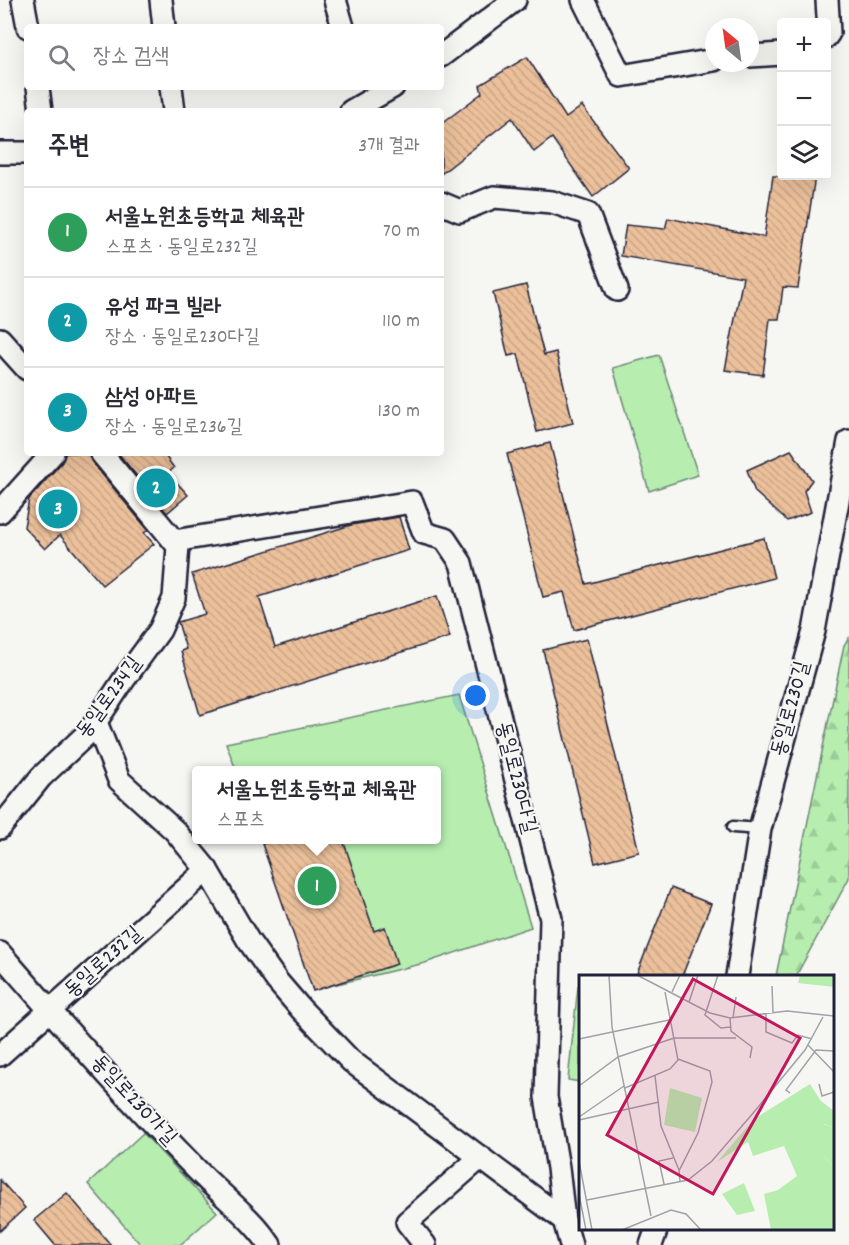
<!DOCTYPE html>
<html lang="ko">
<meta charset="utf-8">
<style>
body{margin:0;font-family:Dekko,"Poor Story",sans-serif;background:#f2f2f3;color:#2b2b33}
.controls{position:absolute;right:18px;top:18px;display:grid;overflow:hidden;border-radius:6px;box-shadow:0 6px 24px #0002}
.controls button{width:54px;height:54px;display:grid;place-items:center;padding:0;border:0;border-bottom:2px solid #e1e1e2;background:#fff;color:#2b2b33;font:30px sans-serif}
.compass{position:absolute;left:705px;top:18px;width:54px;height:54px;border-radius:50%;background:#fff;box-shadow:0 6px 24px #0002;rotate:331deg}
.you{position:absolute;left:476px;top:696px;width:21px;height:21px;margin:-15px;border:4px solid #fff;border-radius:50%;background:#1a73e8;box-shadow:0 0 0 9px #1a73e833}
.badge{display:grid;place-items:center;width:39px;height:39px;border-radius:50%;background:#ea580c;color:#fff;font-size:20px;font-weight:700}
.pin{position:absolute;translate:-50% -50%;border:3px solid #fff;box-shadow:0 2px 6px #0006}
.popup{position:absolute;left:192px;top:766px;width:249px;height:78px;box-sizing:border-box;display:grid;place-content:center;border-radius:6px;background:#fff;filter:drop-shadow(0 2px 4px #0005);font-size:20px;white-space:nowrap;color:#7c7c81}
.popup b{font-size:22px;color:#2b2b33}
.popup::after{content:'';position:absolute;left:50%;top:100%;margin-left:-12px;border:12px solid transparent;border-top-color:#fff}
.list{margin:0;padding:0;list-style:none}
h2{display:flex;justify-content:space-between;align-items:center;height:78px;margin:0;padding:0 24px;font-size:26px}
h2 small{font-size:20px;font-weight:400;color:#7c7c81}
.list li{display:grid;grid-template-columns:39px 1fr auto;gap:18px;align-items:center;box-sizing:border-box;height:90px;padding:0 24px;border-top:2px solid #e1e1e2}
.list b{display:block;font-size:22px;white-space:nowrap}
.list p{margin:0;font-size:20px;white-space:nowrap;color:#7c7c81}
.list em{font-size:20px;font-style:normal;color:#7c7c81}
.icon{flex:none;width:33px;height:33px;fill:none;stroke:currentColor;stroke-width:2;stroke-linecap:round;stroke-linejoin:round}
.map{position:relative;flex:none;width:849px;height:1245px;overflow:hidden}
.search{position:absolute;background:#fff;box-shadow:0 6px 24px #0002;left:24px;top:24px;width:420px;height:66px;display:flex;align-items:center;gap:15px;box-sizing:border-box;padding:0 21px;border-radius:6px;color:#7c7c81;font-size:22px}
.panel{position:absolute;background:#fff;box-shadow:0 6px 24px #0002;left:24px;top:108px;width:420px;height:348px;border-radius:6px}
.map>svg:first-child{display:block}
.forest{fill:url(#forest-firs);stroke:#6c8876;stroke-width:1.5}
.green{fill:#b7eeb0;stroke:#6c8876;stroke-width:1.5}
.building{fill:url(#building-back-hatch);stroke:#22223b;stroke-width:1.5}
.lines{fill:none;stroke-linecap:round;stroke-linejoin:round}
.lane-casing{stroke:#22223b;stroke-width:15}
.street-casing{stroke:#22223b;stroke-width:26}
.lane{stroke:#f6f6f2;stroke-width:10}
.street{stroke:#f6f6f2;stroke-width:21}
.labels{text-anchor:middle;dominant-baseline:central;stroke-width:4.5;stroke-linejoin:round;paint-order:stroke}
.street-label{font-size:21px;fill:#22223b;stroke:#f6f6f2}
.inset-road{fill:none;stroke:#a1a1a9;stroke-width:1.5}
.view{fill:#c2185b;fill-opacity:0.15;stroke:#c2185b;stroke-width:3}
.inset-edge{fill:none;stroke:#22223b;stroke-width:3}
</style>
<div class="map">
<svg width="849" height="1245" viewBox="0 0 849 1245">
<defs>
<pattern id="forest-firs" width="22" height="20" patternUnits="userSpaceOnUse" patternTransform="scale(1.5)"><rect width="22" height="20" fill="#b7eeb0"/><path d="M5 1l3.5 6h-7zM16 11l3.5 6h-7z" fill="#9dcc98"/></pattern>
<pattern id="building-back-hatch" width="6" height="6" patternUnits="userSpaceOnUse" patternTransform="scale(1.5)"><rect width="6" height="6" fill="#ebc09b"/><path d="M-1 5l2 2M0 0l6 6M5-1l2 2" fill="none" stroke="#c9a586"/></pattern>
</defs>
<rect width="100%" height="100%" fill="#f6f6f2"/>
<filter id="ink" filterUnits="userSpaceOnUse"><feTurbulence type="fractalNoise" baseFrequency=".0167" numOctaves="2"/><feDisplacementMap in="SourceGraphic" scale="12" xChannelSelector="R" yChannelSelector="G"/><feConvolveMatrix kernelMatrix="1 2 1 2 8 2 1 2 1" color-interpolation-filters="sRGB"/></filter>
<g filter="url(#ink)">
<!-- forest -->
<path class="forest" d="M849 638V878L796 976H776L844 645Z"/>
<!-- green -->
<g class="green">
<path d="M659 355 698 475 649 491 613 368Z"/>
<path d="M459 695 531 927 425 963 316 989 261 840H437V770H236L226 743Z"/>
<path d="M578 986H580V1082L568 1080Z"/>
<path d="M143 1133 217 1212 180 1245H141L88 1184Z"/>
</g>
<!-- building -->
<g class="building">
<path d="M527 57 566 118 582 106 629 168 593 197 552 138 534 152 512 118 441 174V124L482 93 480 85Z"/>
<path d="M773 176H815L798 288 783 287 779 319H770L763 375 725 370 743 277 621 256 626 225 665 229 668 218 764 237Z"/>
<path d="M526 285 544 355 556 352 573 423 537 432 518 354 508 356 493 293Z"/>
<path d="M550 443 586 584 764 538 774 578 574 630 564 592 543 597 507 454Z"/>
<path d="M791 450 812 480 804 491 811 512 787 521 755 492 747 470Z"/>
<path d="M65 453H89L91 461 148 530 144 533 154 544 102 585 60 535 45 549 24 527 29 499 62 462Z"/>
<path d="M118 453H163L174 468 168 473 188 495 167 513Z"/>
<path d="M399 517 409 550 259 597 275 647 437 596 450 637 200 715 181 651 186 649 178 622 205 614 192 574 351 525Z"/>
<path d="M587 639 639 852 595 863 543 650Z"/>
<path d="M276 840H343L374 931 385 927 397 964 313 991 262 844Z"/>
<path d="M671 888 711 904 682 976H636Z"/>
<path d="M0 1180 25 1208 0 1231Z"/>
<path d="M67 1193 111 1245H55L34 1220Z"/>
</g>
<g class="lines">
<!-- lane casing -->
<g class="lane-casing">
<path id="lane" d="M733 827 760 829"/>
</g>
<!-- street casing -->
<g class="street-casing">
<g id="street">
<path d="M23 0 28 27"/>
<path d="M161 0 164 27"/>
<path d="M335 0 343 27"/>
<path d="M583 0 621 76 714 60"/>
<path d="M826 37 829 33 827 0"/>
<path d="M441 56 515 0"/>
<path d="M750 56 782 54"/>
<path d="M38 87 41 111"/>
<path d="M171 87 174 111"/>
<path d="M351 111 393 87"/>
<path d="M0 153H27"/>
<path d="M441 203 460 211 494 197 552 202 588 214 617 290"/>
<path d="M0 339 27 369"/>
<path d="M0 512 53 453"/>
<path d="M174 541 412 502 424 533 445 539 461 563 551 919 546 1097 558 1168 564 1220 571 1245"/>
<path d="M96 722 119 780 175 831 207 870 248 940 277 981 301 1009 351 1061 564 1220"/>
<path d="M0 828 41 777 89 732 125 678 160 630 174 598 178 546 101 453"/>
<path d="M0 953C64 1027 129 1101 197 1170 221 1195 250 1216 270 1245"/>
<path d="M737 976 760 829 814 631 849 441"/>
<path d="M0 1055 207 870"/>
<path d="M425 1245 407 1222 481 1157"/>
<path d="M651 1245 657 1228"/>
</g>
</g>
<!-- lane -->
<use href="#lane" class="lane"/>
<!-- street -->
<use href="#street" class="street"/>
</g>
</g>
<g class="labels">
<!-- street labels -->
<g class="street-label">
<text transform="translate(110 698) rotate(-54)">동일로234길</text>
<text transform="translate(792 709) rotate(-75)">동일로230길</text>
<text transform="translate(515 778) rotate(76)">동일로230다길</text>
<text transform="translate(104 963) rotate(-42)">동일로232길</text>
<text transform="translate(133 1101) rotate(47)">동일로230가길</text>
</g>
</g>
<!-- overview -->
<g transform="translate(579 975)">
<rect width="255" height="255" fill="#f6f6f2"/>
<path d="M221 0H255V12L219 8ZM231 109 242 126 255 136V153L245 149 244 180 255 192V255H192L185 219 199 215 218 201 205 171 174 181 169 167 138 187 175 144Z" fill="#b7eeb0"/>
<path d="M244 149 255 153V192L244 180Z" fill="#b7eeb0"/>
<path d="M91 113 123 123 116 157 85 150ZM165 208 176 236 158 240 143 219Z" fill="#b7eeb0"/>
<path class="inset-road" d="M30 0 33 52 72 241M58 0 131 38 151 43 208 36 255 41M139 0 126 40 142 53 151 52M193 11 194 38M93 17 101 0M110 27 119 0M187 39V57L213 68 219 60 233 64M151 43 152 56 173 72 171 83M154 43 157 22M0 64 90 45M229 70 255 97M99 84 131 96 133 107 119 158 100 196 101 206M76 101 82 151 100 195M240 109 243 121 255 117M0 111 39 82 95 63H157M46 113 91 94 99 85 86 17M211 118 207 115 237 75 255 76M0 142 45 111M0 145 80 127M0 186 13 255M85 209 80 186 94 183M0 219 7 255M8 225 109 205 133 186 175 137 226 75 244 42M43 255 92 235 107 239 122 255"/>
<path class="view" d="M114 4 221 63 134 219 28 160Z"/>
<rect width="255" height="255" class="inset-edge"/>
</g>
</svg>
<div class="controls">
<button>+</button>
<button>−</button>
<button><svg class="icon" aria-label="layers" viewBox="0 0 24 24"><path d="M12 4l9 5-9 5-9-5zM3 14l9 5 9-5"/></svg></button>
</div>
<svg class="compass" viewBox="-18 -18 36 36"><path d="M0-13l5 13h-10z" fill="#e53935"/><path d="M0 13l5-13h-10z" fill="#7c7c81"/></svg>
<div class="you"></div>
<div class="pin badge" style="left:317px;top:886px;background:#2e9e5b">1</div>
<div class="popup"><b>서울노원초등학교 체육관</b>스포츠</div>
<div class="pin badge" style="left:156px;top:488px;background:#0f9aa8">2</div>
<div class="pin badge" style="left:58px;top:509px;background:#0f9aa8">3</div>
<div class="search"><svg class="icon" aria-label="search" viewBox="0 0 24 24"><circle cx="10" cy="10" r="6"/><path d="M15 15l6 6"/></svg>장소 검색</div>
<section class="panel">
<h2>주변<small>3개 결과</small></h2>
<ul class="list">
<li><span class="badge" style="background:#2e9e5b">1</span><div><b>서울노원초등학교 체육관</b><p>스포츠 · 동일로232길</p></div><em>70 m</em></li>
<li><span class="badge" style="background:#0f9aa8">2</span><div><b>유성 파크 빌라</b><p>장소 · 동일로230다길</p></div><em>110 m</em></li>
<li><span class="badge" style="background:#0f9aa8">3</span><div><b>삼성 아파트</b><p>장소 · 동일로236길</p></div><em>130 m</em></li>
</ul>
</section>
</div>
